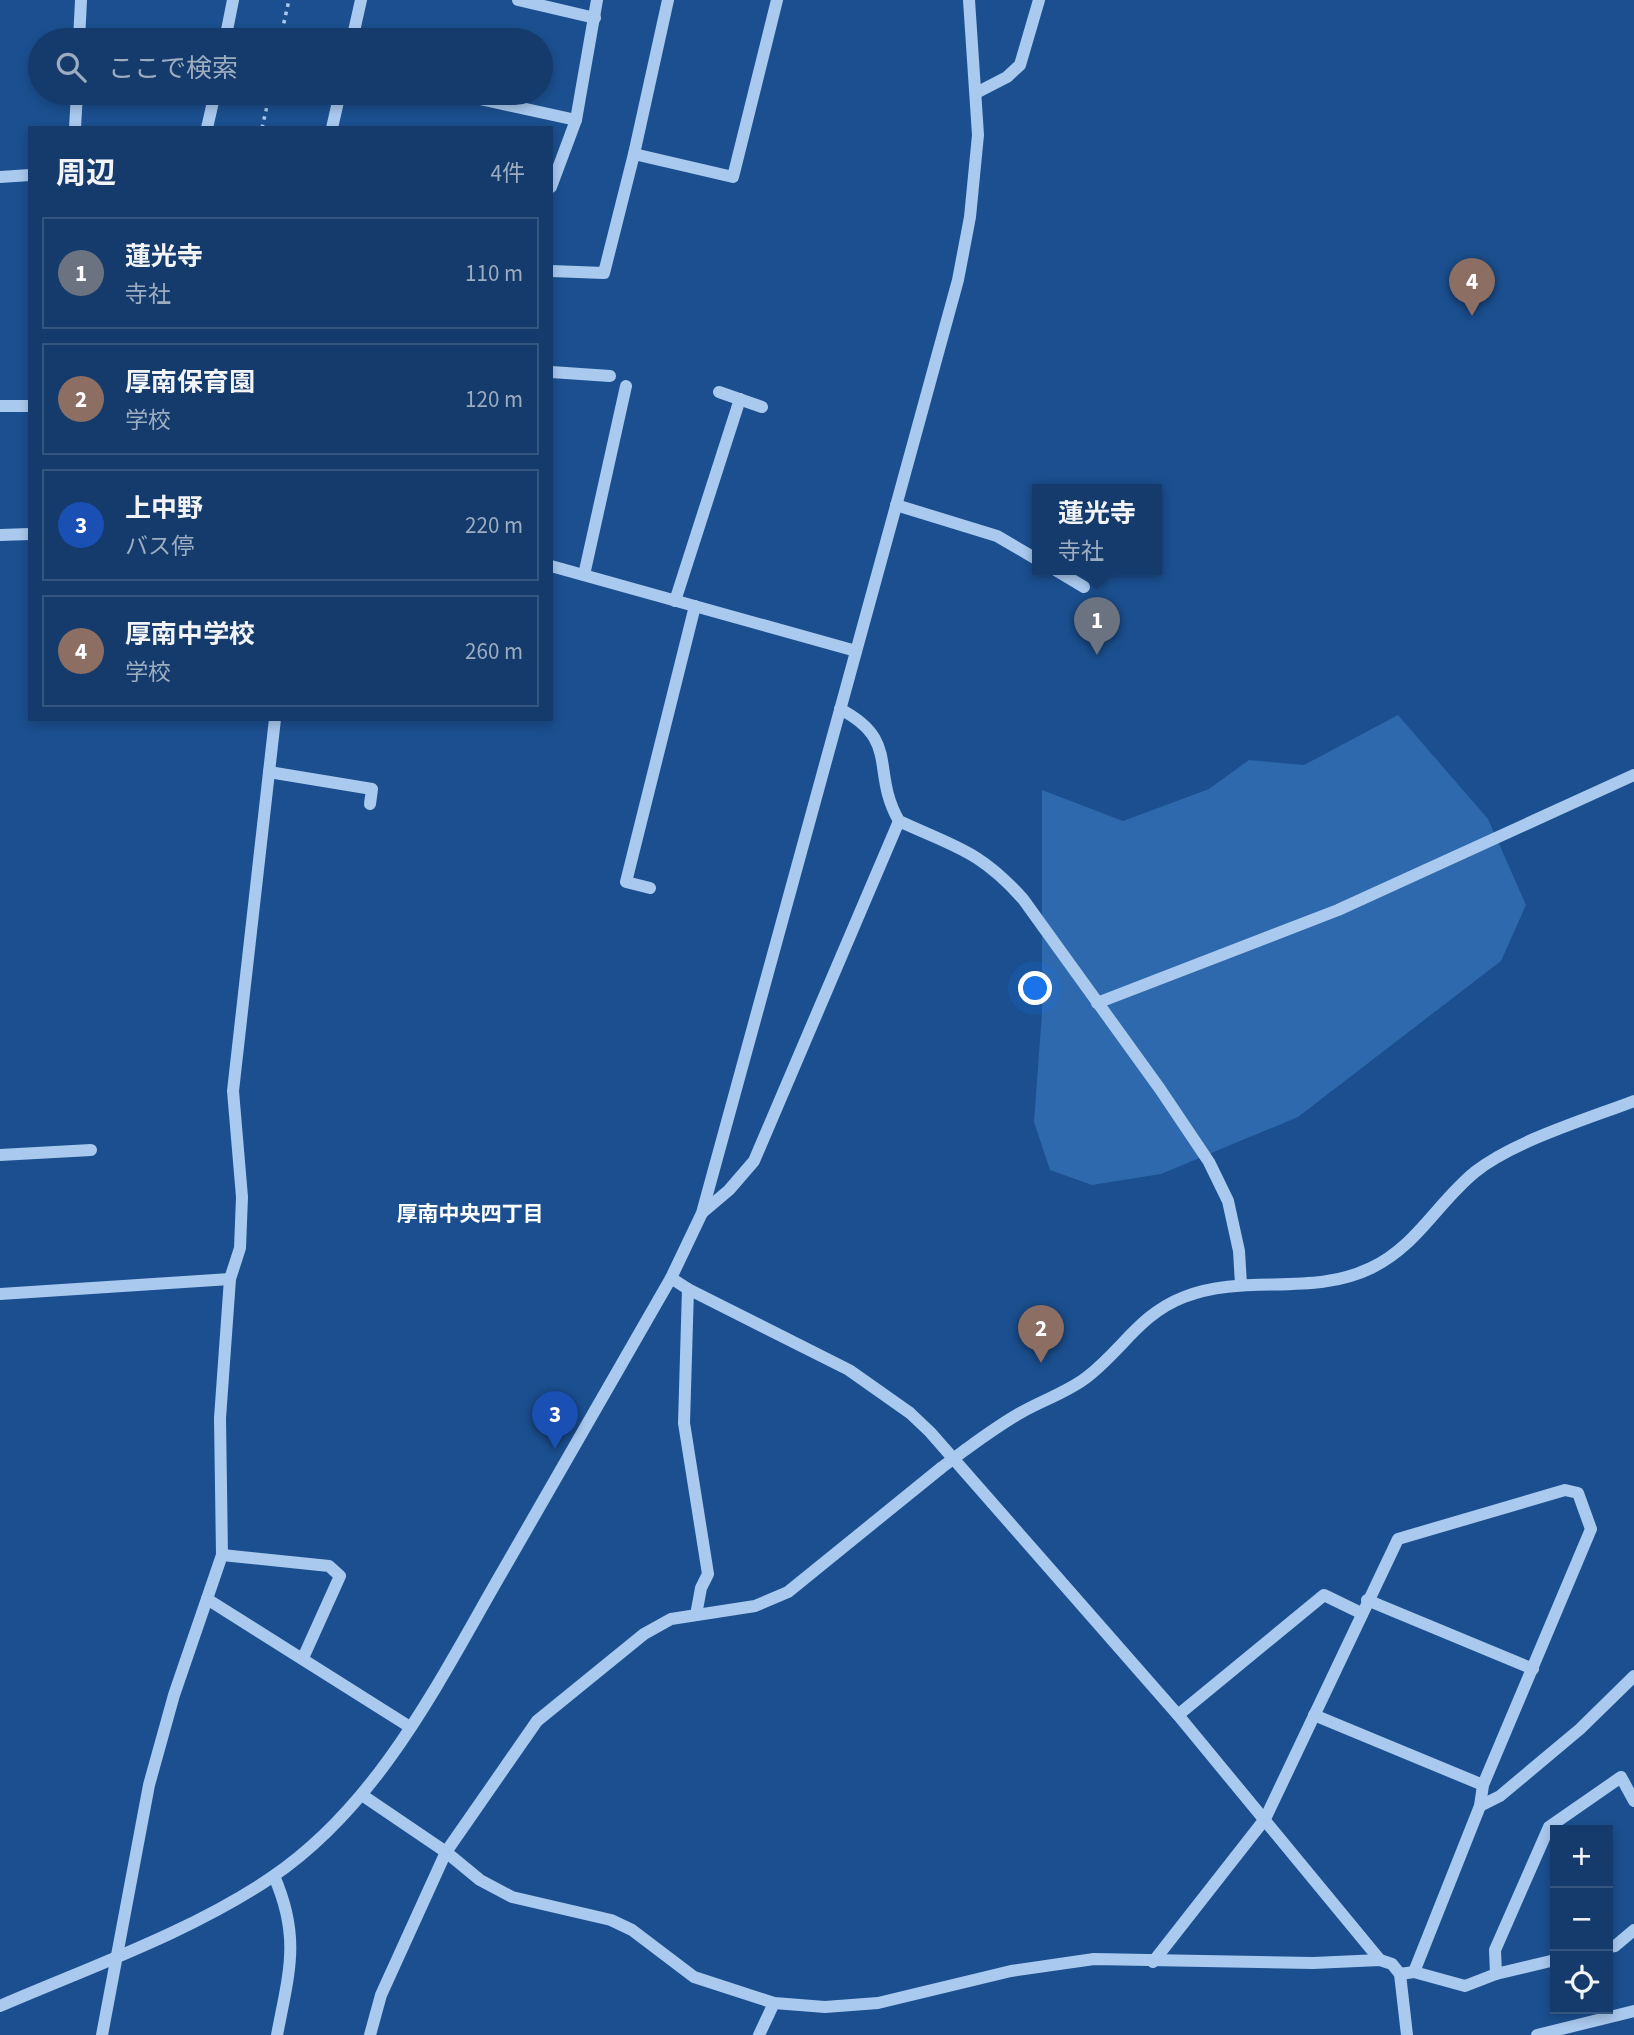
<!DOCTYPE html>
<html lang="ja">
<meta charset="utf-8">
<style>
body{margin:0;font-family:"Source Sans 3","Noto Sans JP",sans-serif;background:#214673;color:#f1f3f6}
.controls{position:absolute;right:21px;bottom:21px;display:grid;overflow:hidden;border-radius:0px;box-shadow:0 4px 10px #0003}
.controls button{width:63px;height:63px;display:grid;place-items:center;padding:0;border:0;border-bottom:2px solid #33557e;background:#143b6b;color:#f1f3f6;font:35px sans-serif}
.you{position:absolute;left:1036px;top:989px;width:24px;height:24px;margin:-18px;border:5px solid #fff;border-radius:50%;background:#1a73e8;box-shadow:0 0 0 10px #1a73e833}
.badge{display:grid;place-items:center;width:46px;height:46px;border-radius:50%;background:#e797bd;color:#fff;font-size:23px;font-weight:700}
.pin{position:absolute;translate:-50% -58px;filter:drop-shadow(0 2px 4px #0008)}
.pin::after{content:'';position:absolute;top:37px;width:24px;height:21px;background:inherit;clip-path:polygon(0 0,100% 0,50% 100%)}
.popup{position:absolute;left:1032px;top:484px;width:130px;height:91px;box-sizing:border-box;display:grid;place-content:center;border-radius:0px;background:#143b6b;filter:drop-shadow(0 2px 5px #0005);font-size:23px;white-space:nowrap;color:#9dadc1}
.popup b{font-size:26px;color:#f1f3f6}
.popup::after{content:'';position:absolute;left:50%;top:100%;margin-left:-14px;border:14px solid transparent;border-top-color:#143b6b}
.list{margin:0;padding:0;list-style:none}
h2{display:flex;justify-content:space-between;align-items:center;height:91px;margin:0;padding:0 28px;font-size:30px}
h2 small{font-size:23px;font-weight:400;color:#9dadc1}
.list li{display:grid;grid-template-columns:46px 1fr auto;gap:21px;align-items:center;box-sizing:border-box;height:112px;margin:0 14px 14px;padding:0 14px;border:2px solid #33557e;border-radius:0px}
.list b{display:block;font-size:26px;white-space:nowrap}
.list p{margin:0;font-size:23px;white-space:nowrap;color:#9dadc1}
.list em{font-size:23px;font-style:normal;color:#9dadc1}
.icon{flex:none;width:38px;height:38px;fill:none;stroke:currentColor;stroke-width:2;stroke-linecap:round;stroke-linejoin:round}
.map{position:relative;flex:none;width:1634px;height:2035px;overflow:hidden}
.search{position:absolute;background:#143b6b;box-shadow:0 4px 10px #0003;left:28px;top:28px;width:525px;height:77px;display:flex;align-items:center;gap:18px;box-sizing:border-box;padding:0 24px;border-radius:38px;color:#9dadc1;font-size:26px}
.panel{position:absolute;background:#143b6b;box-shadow:0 4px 10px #0003;left:28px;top:126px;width:525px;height:595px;border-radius:0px}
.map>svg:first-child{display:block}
.green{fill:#2e69ad}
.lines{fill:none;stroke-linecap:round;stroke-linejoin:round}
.path{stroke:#a9c9ee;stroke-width:3.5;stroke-dasharray:3.5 5;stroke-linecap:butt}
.minor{stroke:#a9c9ee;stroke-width:12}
.minor-bridge{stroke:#a9c9ee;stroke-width:12}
.labels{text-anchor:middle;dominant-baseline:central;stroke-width:6;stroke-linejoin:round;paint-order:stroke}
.neighbourhood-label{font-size:21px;font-weight:bold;fill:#fff;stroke:#1b4f8f}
</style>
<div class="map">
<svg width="1634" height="2035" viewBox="0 0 1634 2035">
<rect width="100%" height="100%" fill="#1b4f8f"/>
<!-- green -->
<path class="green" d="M1398 715 1488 819 1526 905 1501 961 1298 1117 1161 1174 1092 1185 1050 1170 1034 1122 1042 1013V790L1123 821 1209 789 1249 760 1304 765Z"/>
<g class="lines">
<!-- path -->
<g class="path">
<path d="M280 40 289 0"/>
<path d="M262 128 270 93"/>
</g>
<!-- minor -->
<g class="minor">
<path d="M518 0 595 18"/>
<path d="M79 40 81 0"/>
<path d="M225 40 233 0"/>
<path d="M352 40 361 0"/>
<path d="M453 93 576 120"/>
<path d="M976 93 1007 77 1020 65 1039 0"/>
<path d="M75 128 77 93"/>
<path d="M207 128 215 93"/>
<path d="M332 128 340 93"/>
<path d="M634 154 668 0"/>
<path d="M0 177 30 175"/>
<path d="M551 187 576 120 597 0"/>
<path d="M551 271 604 273 634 154 733 177 777 0"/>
<path d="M551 372 610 376"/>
<path d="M719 392 762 407"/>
<path d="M0 406H30"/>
<path d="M896 505 997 536 1038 560"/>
<path d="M0 535 30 534"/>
<path d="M551 566 856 651"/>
<path d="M1054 569 1084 587"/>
<path d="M584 575 626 386"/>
<path d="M675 601 740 399"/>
<path d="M840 709C901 741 870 770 899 821 955 847 979 850 1023 899L1160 1089 1209 1162 1228 1201 1239 1251 1241 1284"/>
<path d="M269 772 372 789 370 804"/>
<path d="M650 888 626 882 695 606"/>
<path d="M1097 1003 1338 910 1634 775"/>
<path d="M0 1155 91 1150"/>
<path d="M703 1212 729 1190 754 1161 899 821"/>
<path d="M671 1278 688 1289 849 1370 910 1413 930 1432 1178 1715 1380 1960"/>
<path d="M688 1289 684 1423 708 1574 701 1588 696 1615"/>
<path d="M0 1294 230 1279"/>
<path d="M965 1450C983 1437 1002 1423 1022 1412 1043 1400 1068 1392 1087 1377 1123 1349 1140 1314 1184 1297 1244 1273 1312 1297 1371 1268 1416 1247 1437 1203 1475 1172 1514 1141 1587 1119 1634 1101"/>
<path d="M222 1555 329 1566 340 1576 303 1658"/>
<path d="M207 1599 410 1727"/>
<path d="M1367 1600 1533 1669"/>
<path d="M1178 1715 1324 1595 1361 1613"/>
<path d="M1314 1715 1483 1785"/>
<path d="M362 1795 446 1852 480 1880 512 1897 611 1920 632 1930 694 1977 774 2003 825 2007 878 2003 1011 1971 1094 1959 1313 1963 1380 1960 1392 1964 1400 1974 1407 2035"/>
<path d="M1480 1806 1500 1796 1580 1729 1634 1676"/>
<path d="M274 1876C301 1938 289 1972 277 2035"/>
<path d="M1608 1947 1615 1946 1634 1930"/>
<path d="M1153 1962 1265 1819 1398 1539 1565 1490 1578 1493 1591 1529 1483 1785 1480 1806 1414 1972 1400 1974"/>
<path d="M1414 1972 1465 1986 1496 1974 1555 1960"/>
<path d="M1496 1974 1495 1950 1549 1827 1621 1777 1634 1801"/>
<path d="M0 2006C88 1968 193 1931 272 1877 381 1803 441 1677 505 1567 560 1471 616 1374 671 1278L702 1213 958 280 970 217 978 135 969 0"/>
<path d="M102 2035 149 1785 174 1695 222 1555 220 1418 230 1279 240 1248 242 1197 233 1091 275 719"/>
<path d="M370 2035 381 1995 446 1852 537 1721 644 1634 671 1619 755 1606 788 1592 941 1468"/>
<path d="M759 2035 774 2003"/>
<path d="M1537 2035 1634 2011"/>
</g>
<!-- minor-bridge -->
<path class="minor-bridge" d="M941 1468 965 1450"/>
</g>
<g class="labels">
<!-- neighbourhood labels -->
<g class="neighbourhood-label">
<text x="470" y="1214">厚南中央四丁目</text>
</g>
</g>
</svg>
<div class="controls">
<button>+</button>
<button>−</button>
<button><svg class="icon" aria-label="locate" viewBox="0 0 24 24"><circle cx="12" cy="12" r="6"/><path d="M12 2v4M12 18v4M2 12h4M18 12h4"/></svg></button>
</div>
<div class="you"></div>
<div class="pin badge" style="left:1097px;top:655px;background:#6b7280">1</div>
<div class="popup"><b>蓮光寺</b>寺社</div>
<div class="pin badge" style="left:1041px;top:1363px;background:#8d6e63">2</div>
<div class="pin badge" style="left:555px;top:1449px;background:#1a4fb4">3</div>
<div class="pin badge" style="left:1472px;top:316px;background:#8d6e63">4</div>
<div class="search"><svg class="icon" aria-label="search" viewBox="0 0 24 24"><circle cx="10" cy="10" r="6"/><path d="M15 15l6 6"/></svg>ここで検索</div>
<section class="panel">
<h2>周辺<small>4件</small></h2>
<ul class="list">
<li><span class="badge" style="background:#6b7280">1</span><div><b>蓮光寺</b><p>寺社</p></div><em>110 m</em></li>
<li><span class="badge" style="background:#8d6e63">2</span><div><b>厚南保育園</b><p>学校</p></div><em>120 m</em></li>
<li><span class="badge" style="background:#1a4fb4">3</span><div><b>上中野</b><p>バス停</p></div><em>220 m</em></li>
<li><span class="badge" style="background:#8d6e63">4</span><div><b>厚南中学校</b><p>学校</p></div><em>260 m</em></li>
</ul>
</section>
</div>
